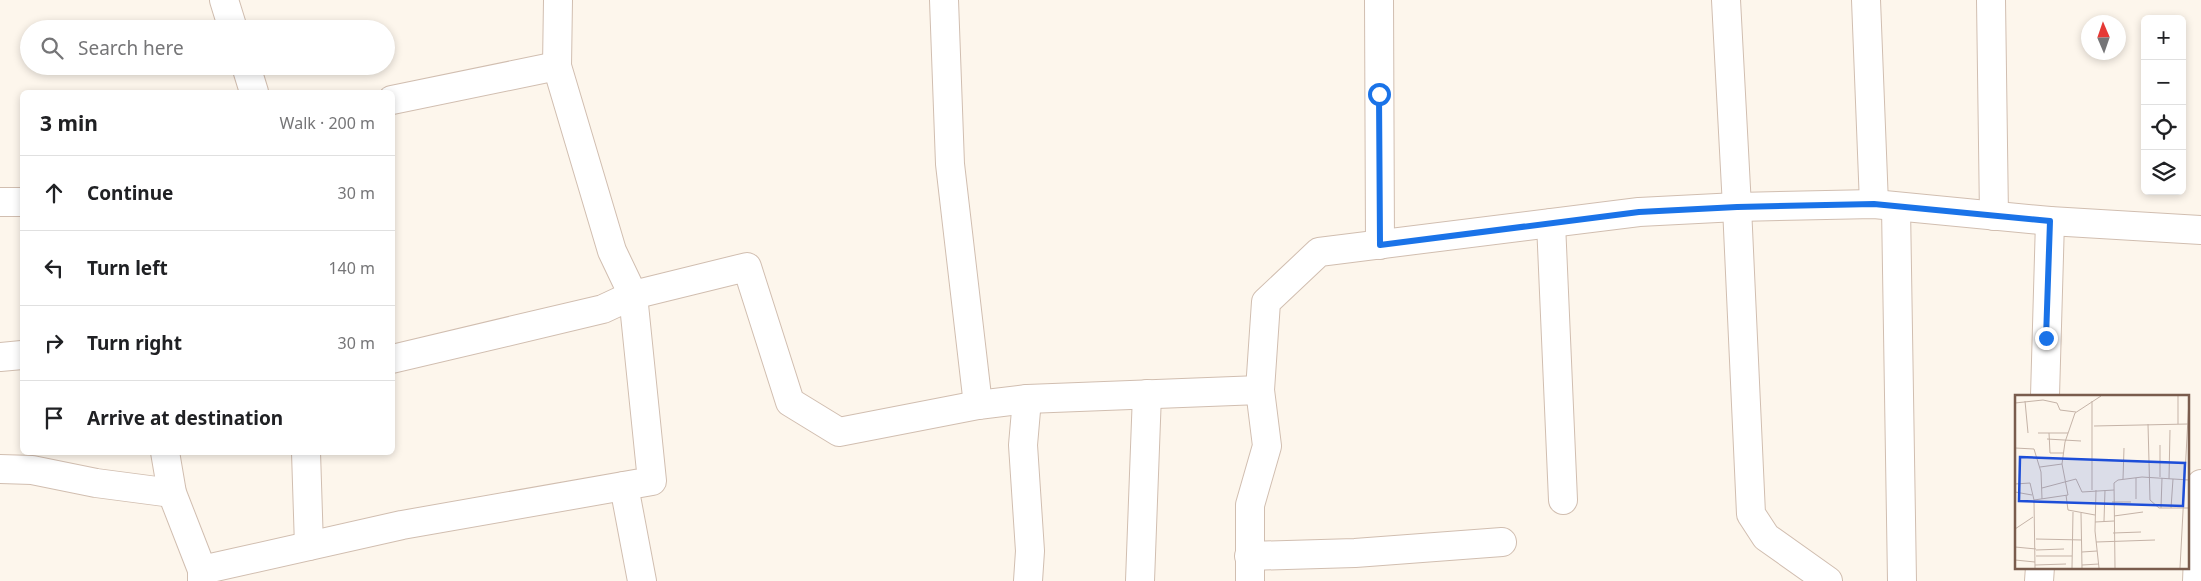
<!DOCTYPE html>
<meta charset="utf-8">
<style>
body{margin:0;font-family:"Noto Sans",sans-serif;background:#f2f2f2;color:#202124}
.controls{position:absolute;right:15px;top:15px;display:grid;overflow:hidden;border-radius:8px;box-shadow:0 2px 8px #0003}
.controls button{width:45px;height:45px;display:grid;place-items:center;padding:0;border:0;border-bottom:1px solid #e0e0e0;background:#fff;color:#202124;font:25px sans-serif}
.compass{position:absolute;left:2081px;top:15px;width:45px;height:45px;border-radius:50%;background:#fff;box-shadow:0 2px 8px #0003;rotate:358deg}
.stop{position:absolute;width:15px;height:15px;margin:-11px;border:4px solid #1a73e8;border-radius:50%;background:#fff}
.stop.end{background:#1a73e8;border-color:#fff;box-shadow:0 1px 5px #0008}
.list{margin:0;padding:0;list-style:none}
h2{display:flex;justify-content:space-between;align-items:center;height:65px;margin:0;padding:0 20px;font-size:21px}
h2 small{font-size:16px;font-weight:400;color:#757577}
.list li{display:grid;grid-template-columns:32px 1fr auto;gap:15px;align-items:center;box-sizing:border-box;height:75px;padding:0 20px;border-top:1px solid #e0e0e0}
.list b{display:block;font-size:19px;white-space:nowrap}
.list em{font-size:16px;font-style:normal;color:#757577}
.icon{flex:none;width:28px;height:28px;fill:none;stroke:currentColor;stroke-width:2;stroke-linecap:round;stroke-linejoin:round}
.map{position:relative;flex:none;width:2201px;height:581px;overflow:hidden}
.search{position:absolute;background:#fff;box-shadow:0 2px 8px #0003;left:20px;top:20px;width:375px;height:55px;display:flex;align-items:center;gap:12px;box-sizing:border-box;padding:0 18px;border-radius:28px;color:#757577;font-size:19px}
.panel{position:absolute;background:#fff;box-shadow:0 2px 8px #0003;left:20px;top:90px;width:375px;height:365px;border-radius:8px}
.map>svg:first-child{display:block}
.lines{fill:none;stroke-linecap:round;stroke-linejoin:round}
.minor-casing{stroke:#d1beb0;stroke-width:30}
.minor{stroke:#fff;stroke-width:28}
.route{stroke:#1a73e8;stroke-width:6}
.inset-road{fill:none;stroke:#c5b3a7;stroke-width:1}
.view{fill:#1d4ed8;fill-opacity:0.15;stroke:#1d4ed8;stroke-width:2.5}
.inset-edge{fill:none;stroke:#7a5c4d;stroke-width:2.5}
</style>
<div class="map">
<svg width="2201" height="581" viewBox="0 0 2201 581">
<rect width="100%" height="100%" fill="#fdf6ec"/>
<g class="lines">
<!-- minor casing -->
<g class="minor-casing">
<g id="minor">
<path d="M224 0 233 29"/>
<path d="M944 0 950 164 978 405"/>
<path d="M1379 0 1380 245"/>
<path d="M1726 0 1737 207 1751 514 1766 537 1828 581"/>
<path d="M1866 0 1874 204"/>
<path d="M1991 0 1994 216"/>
<path d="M246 66 254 92"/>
<path d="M392 100 557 66"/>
<path d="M0 202H22"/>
<path d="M1896 207 1902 581"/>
<path d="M1551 223 1563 500"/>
<path d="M0 357 22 355"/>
<path d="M392 359 603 309 633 295 747 267 790 402 839 432 978 405 1027 399 1260 390"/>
<path d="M2045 396 2050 221"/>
<path d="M1027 399 1023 445 1030 551 1028 581"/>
<path d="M165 452 172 493 202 570V581"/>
<path d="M306 452 309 546"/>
<path d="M0 469 32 470 96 483 172 493"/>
<path d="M624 486 642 581"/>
<path d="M1249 556 1355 553 1502 542"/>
<path d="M202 570 402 525 652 481 633 295 612 251 557 66 558 0"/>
<path d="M1140 581 1147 394"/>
<path d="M1250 581V505L1267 446 1260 390 1266 302 1319 252 1639 212 1737 207 1874 204 2050 221 2201 230"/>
<path d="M2039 581 2040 567"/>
<path d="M2197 581 2201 484"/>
</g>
</g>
<!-- minor -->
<use href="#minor" class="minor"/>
</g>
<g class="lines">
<!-- route -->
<path class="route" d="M1379 94 1380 245 1639 212 1737 207 1874 204 2050 221 2046 338"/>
</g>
<!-- overview -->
<g transform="translate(2015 395)">
<rect width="174" height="174" fill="#fdf6ec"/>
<path class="inset-road" d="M10 6 13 38M77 6V95M0 8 28 5 42 8 45 15 61 17M133 29 135 105 144 113H174M163 29V1M79 31 173 29M23 38H53M34 38 35 58H48M32 44 66 46M145 50V82M0 53 19 54 26 77 27 104M25 72 47 69M121 83V104M108 84 109 53M154 84 155 35M0 89 15 88 19 105 20 173M27 93 61 84 67 97 99 95M81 95 80 136 84 173M0 97 17 100M51 100 53 115 80 120M19 105 53 100 47 69 50 47 60 18 86 1M97 107H116M146 113 147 83M156 113 158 84M66 118 67 173M99 121 128 117M89 126 90 95M80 127 99 126M0 134 18 122M98 138 126 137M21 144 67 145M81 147 140 145M0 152 21 154M21 155 49 154M67 157 82 156M21 161H57M0 165 20 167M20 170 51 169M67 170 84 169M57 173 58 117M100 173 99 88 103 85 127 82 174 85M165 173 174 4"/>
<path class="view" d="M5 62 170 68 168 111 4 106Z"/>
<rect width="174" height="174" class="inset-edge"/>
</g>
</svg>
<div class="controls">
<button>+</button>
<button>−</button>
<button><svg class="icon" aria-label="locate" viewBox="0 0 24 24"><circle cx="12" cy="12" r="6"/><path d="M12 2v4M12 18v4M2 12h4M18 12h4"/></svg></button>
<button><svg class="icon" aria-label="layers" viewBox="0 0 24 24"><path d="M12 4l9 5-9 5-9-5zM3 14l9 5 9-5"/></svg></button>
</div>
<svg class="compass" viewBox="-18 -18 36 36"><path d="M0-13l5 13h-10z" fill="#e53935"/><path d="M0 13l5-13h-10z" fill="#757577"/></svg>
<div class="stop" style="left:1379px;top:94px"></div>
<div class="stop end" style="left:2046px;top:338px"></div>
<div class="search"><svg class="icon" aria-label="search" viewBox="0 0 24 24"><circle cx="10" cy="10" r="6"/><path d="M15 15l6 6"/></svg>Search here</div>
<section class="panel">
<h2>3 min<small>Walk · 200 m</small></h2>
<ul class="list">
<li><svg class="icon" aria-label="ahead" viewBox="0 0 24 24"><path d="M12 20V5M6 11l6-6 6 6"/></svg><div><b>Continue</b></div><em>30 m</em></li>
<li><svg class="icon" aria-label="left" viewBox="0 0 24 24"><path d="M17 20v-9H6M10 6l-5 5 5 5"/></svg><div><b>Turn left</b></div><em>140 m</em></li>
<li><svg class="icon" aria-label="right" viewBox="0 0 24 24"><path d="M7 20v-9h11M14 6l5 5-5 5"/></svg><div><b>Turn right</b></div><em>30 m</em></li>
<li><svg class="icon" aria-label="arrive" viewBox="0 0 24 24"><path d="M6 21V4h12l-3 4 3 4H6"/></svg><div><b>Arrive at destination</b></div></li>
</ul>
</section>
</div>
